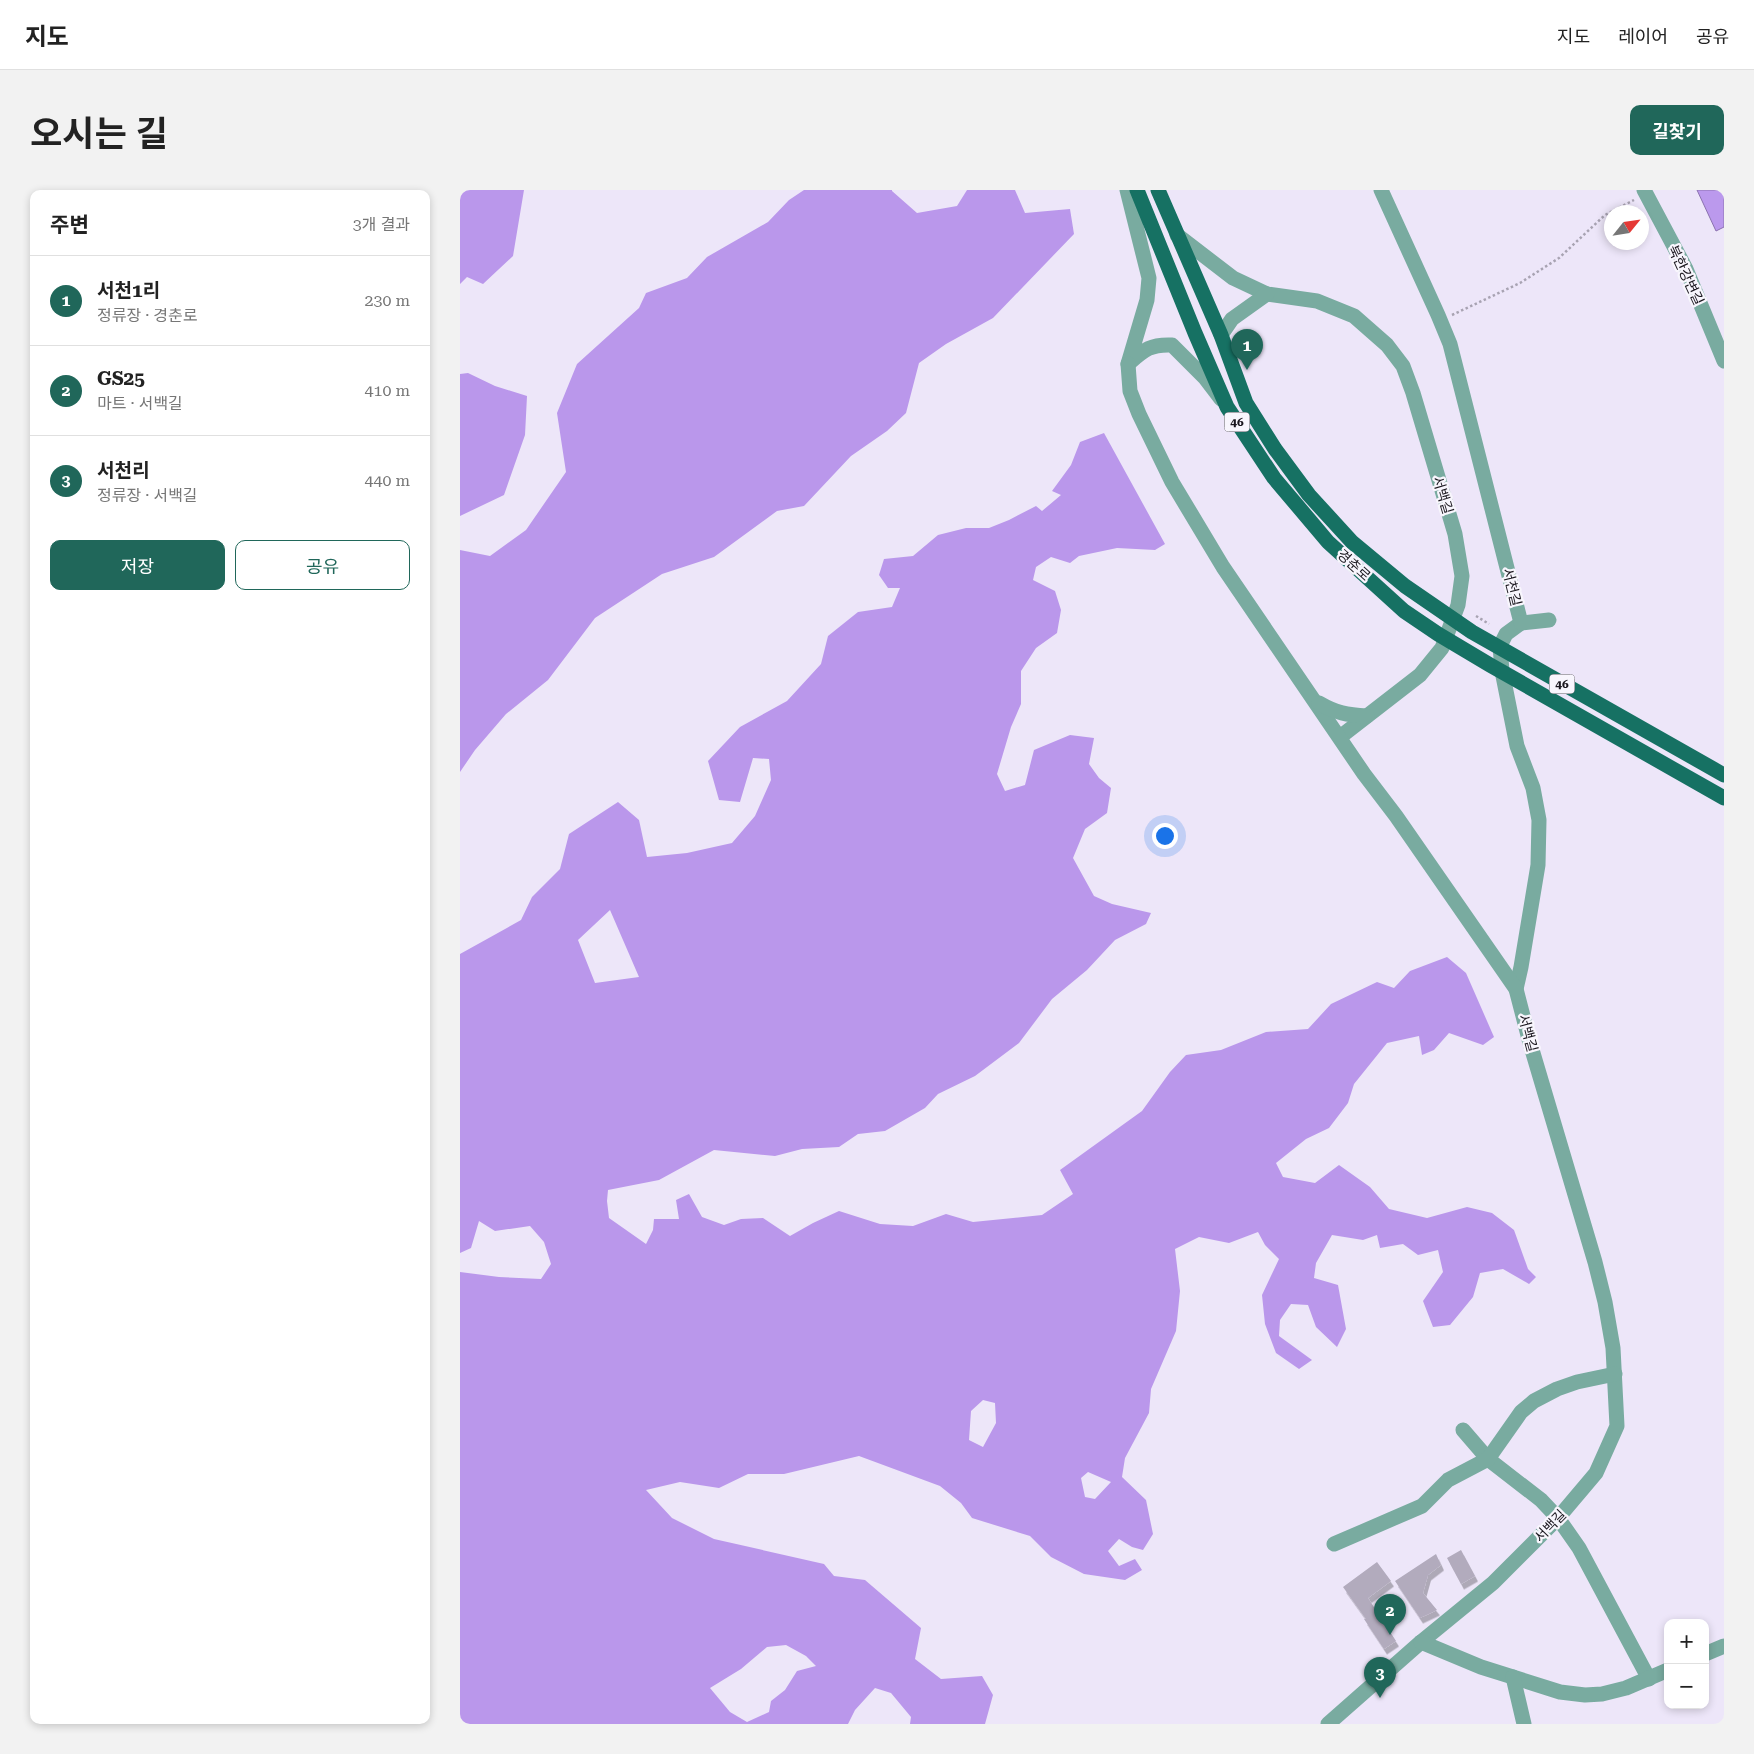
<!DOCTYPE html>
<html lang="ko">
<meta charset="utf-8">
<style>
body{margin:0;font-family:"Roboto Serif","Noto Sans KR",serif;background:#f2f2f2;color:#222}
.controls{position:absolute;right:15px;bottom:15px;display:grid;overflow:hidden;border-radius:10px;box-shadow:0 2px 8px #0003}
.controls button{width:45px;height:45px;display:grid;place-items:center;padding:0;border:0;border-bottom:1px solid #e0e0e0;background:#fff;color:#222;font:25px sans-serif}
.compass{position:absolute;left:1144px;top:15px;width:45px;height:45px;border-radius:50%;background:#fff;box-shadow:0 2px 8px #0003;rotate:60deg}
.you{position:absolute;left:704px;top:645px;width:18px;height:18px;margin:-12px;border:4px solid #fff;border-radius:50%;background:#1a73e8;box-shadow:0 0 0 8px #1a73e833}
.badge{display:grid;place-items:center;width:32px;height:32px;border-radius:50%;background:#20675a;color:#fff;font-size:16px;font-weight:700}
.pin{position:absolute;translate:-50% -41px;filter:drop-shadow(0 1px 2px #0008)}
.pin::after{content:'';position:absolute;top:26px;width:18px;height:15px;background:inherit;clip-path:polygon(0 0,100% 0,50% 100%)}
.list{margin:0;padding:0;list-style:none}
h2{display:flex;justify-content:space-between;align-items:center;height:65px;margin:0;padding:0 20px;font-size:21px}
h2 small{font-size:16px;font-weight:400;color:#767676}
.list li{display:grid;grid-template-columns:32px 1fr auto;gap:15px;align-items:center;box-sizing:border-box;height:90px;padding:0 20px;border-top:1px solid #e0e0e0}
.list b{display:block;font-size:19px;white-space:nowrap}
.list p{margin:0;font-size:16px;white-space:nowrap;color:#767676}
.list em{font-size:16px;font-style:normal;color:#767676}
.actions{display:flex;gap:10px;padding:15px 20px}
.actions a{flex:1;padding:11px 0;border:1px solid #20675a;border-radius:10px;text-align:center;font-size:18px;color:#20675a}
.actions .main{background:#20675a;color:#fff}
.map{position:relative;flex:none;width:1264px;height:1534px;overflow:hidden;border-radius:10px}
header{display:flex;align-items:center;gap:30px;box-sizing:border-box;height:70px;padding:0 25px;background:#fff;border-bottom:1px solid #e0e0e0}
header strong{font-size:24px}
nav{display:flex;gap:28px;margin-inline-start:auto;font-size:18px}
.intro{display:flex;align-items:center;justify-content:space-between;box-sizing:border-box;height:120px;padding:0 30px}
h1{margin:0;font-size:35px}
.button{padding:12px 22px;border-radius:10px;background:#20675a;color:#fff;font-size:18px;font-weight:700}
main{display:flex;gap:30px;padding:0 30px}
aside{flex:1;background:#fff;border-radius:10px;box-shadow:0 2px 8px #0003}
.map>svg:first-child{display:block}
.forest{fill:#ba97eb;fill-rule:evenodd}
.water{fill:#bb99ed;stroke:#8b72af}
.building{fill:#b2abbd;filter:url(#shadow)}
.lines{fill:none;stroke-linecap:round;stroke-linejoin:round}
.path{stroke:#a8a3b2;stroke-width:2.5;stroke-dasharray:2.5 2.5;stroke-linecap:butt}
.minor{stroke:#79aba0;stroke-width:15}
.major{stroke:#167163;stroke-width:15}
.labels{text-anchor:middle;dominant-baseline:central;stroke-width:4.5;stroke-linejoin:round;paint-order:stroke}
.shield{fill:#f8f6fd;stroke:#5d5a61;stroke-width:1}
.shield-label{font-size:12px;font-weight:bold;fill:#1a171e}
.street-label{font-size:14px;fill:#1a171e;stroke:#f8f6fd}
</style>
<header>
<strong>지도</strong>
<nav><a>지도</a><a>레이어</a><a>공유</a></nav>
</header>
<div class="intro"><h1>오시는 길</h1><a class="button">길찾기</a></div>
<main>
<aside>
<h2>주변<small>3개 결과</small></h2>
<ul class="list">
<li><span class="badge">1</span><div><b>서천1리</b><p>정류장 · 경춘로</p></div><em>230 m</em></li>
<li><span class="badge">2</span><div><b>GS25</b><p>마트 · 서백길</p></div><em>410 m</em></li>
<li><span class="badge">3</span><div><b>서천리</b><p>정류장 · 서백길</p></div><em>440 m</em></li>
</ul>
<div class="actions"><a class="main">저장</a><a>공유</a></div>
</aside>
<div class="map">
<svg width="1264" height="1534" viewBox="0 0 1264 1534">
<defs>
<filter id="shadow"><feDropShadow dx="3" dy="5.5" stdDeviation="0" flood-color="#0004"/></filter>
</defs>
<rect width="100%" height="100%" fill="#ede6f9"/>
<!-- forest -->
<g class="forest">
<path d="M0 0H64L53 66 23 94 7 87 0 94Z"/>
<path d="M344 0H432V1L457 23 497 16 507 0H555L565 23 610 19 614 44 533 128 486 154 459 173 446 223 427 241 391 266 344 316 317 321 254 367 202 384 135 428 88 490 46 524 15 560 0 582V360L30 366 66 340 106 282 97 223 117 174 179 118 186 103 227 88 247 67 308 32 329 10Z"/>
<path d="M8 183 35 196 67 206 65 245 44 305 0 326V184Z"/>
<path d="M644 243 705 354 695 360 657 358 619 366 610 373 591 367 576 377 573 390 595 401 601 420 597 443 576 458 561 481V514L551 537 537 584 545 601 565 595 574 560 610 545 634 548 629 574 639 588 651 598 647 623 625 639 613 668 634 706 652 714 691 723 686 734 655 750 627 780 592 809 559 853 515 886 478 904 465 918 425 941 398 944 379 957 342 959 315 966 254 960 199 990 148 1000 147 1011 149 1028 186 1054 193 1040 194 1029H219L216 1010 229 1004 242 1027 264 1035 281 1029 303 1028 330 1046 353 1033 379 1021 420 1034 453 1036 486 1024 513 1032 582 1025 613 1004 600 980 682 921 710 882 726 865 761 860 806 842 848 839 871 814 917 792 934 798 950 781 987 767 1006 783 1034 847 1023 855 989 843 974 860 962 865 959 846 927 853 894 894 888 913 869 938 846 949 816 973 823 987 855 993 879 975 910 997 929 1019 967 1028 1007 1017 1032 1023 1054 1040 1068 1079 1076 1087 1069 1094 1043 1079 1020 1083 1013 1107 990 1135 973 1137 963 1111 983 1082 978 1060 958 1065 943 1054 920 1058 917 1045 903 1050 872 1045 856 1073 854 1088 878 1095 886 1139 877 1157 856 1137 848 1115 831 1114 820 1130 819 1146 852 1170 839 1179 816 1163 805 1134 802 1105 819 1069 805 1055 798 1042 769 1053 739 1047 715 1059 720 1101 716 1141 691 1199 689 1223 665 1268 662 1287 686 1310 693 1344 683 1360 672 1357 659 1349 648 1361 659 1376 675 1369 682 1380 665 1390 624 1384 591 1367 570 1346 512 1328 501 1313 480 1296 399 1266 324 1284H288L259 1298 220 1292 186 1300 212 1328 254 1349 364 1374 374 1386 405 1390 461 1438 455 1469 481 1489 522 1486 533 1505 525 1534H450L451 1527 431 1503 415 1498 395 1520 388 1534H0V1082L39 1087 81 1089 91 1074 84 1052 70 1036 35 1041 19 1031 11 1058 0 1063V764L61 730 72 707 100 679 109 644 158 612 179 630 187 667 227 663 272 653 295 626 311 590 309 569 293 568 280 612 259 610 248 571 280 537 327 511 361 474 368 446 398 422 432 417 440 398H428L419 385 424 369 453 366 478 345 506 338H529L549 330 576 316 582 321 601 305 592 301 611 275 620 252ZM150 720 179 787 135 793 118 750ZM523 1210 535 1213 536 1233 523 1257 509 1250 511 1221ZM628 1282 651 1292 635 1309 625 1307 621 1288ZM326 1455 346 1466 356 1476 337 1481 325 1500 311 1511 309 1522 287 1532 270 1522 250 1498 281 1479 307 1457Z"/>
</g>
<!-- water -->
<path class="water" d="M1237 0H1264V37L1256 41Z"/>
<!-- building -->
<g class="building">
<path d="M1001 1360 1015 1386 1001 1394 987 1368Z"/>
<path d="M976 1364 981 1375 968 1385 963 1403 977 1420 960 1428 935 1391Z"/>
<path d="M917 1372 931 1391 908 1408 936 1451 924 1459 904 1429H906L883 1397Z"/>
</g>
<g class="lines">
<!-- path -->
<g class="path">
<path d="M992 125 1060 93 1099 68 1145 25 1174 10"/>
<path d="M1016 426 1029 434"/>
</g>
<!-- minor -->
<g class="minor">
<path d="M667 0 689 88 687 110 668 174C684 160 690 154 712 155L745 188 761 209"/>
<path d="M921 0 978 125 990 154 1061 433 1046 444 1040 456 1042 481 1057 556 1073 598 1079 630 1078 675 1061 777 1056 799"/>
<path d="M1184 0 1226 79 1264 171"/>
<path d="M717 45 773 88 807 104 857 111 894 126 927 155 943 176 953 203 995 344 1002 386 998 415 982 458 960 485 880 547"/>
<path d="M761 145 772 129 807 104"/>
<path d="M668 174 670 201 679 224 712 292 763 377 904 584 936 626 1056 799 1070 853 1135 1072 1145 1112 1153 1158 1157 1236 1136 1283 1098 1328 1033 1393 961 1452 868 1534"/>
<path d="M1061 433 1089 430"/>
<path d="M859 513C876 523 887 525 907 526"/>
<path d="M1003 1240 1028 1269 1081 1310 1098 1328 1119 1358 1189 1489"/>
<path d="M874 1354 962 1316 988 1290 1028 1269 1061 1222 1074 1211 1097 1199 1117 1192 1155 1184"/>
<path d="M961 1452 1021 1477 1100 1502 1125 1505 1142 1504 1166 1498 1208 1480"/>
<path d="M1245 1464 1264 1456"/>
<path d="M1053 1487 1064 1534"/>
</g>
<!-- major -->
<g class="major">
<path d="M677 0 735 143 767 217 814 288 868 352 944 421 978 444 1030 475 1264 608"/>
<path d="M698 0 761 145 786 213 815 259 849 305 892 352 945 396 1012 442 1264 585"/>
</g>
</g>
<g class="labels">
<!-- shield labels -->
<g class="shield">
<rect x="764.5" y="222.5" width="25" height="19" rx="4"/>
<rect x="1089.5" y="484.5" width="25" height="19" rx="4"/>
</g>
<g class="shield-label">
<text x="777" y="232">46</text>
<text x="1102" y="494">46</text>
</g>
<!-- street labels -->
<g class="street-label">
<text transform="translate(1226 85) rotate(65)">북한강변길</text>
<text transform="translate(983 305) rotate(73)">서백길</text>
<text transform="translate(894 375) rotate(42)">경춘로</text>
<text transform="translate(1052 397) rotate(76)">서천길</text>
<text transform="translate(1068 843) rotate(75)">서백길</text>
<text transform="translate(1090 1336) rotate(-46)">서백길</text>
</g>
</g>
</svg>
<div class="controls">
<button>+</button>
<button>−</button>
</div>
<svg class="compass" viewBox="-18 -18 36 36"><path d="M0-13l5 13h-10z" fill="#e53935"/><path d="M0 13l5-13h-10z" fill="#767676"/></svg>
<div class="you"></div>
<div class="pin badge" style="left:787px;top:180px">1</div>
<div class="pin badge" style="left:930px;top:1445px">2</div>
<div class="pin badge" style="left:920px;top:1508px">3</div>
</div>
</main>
